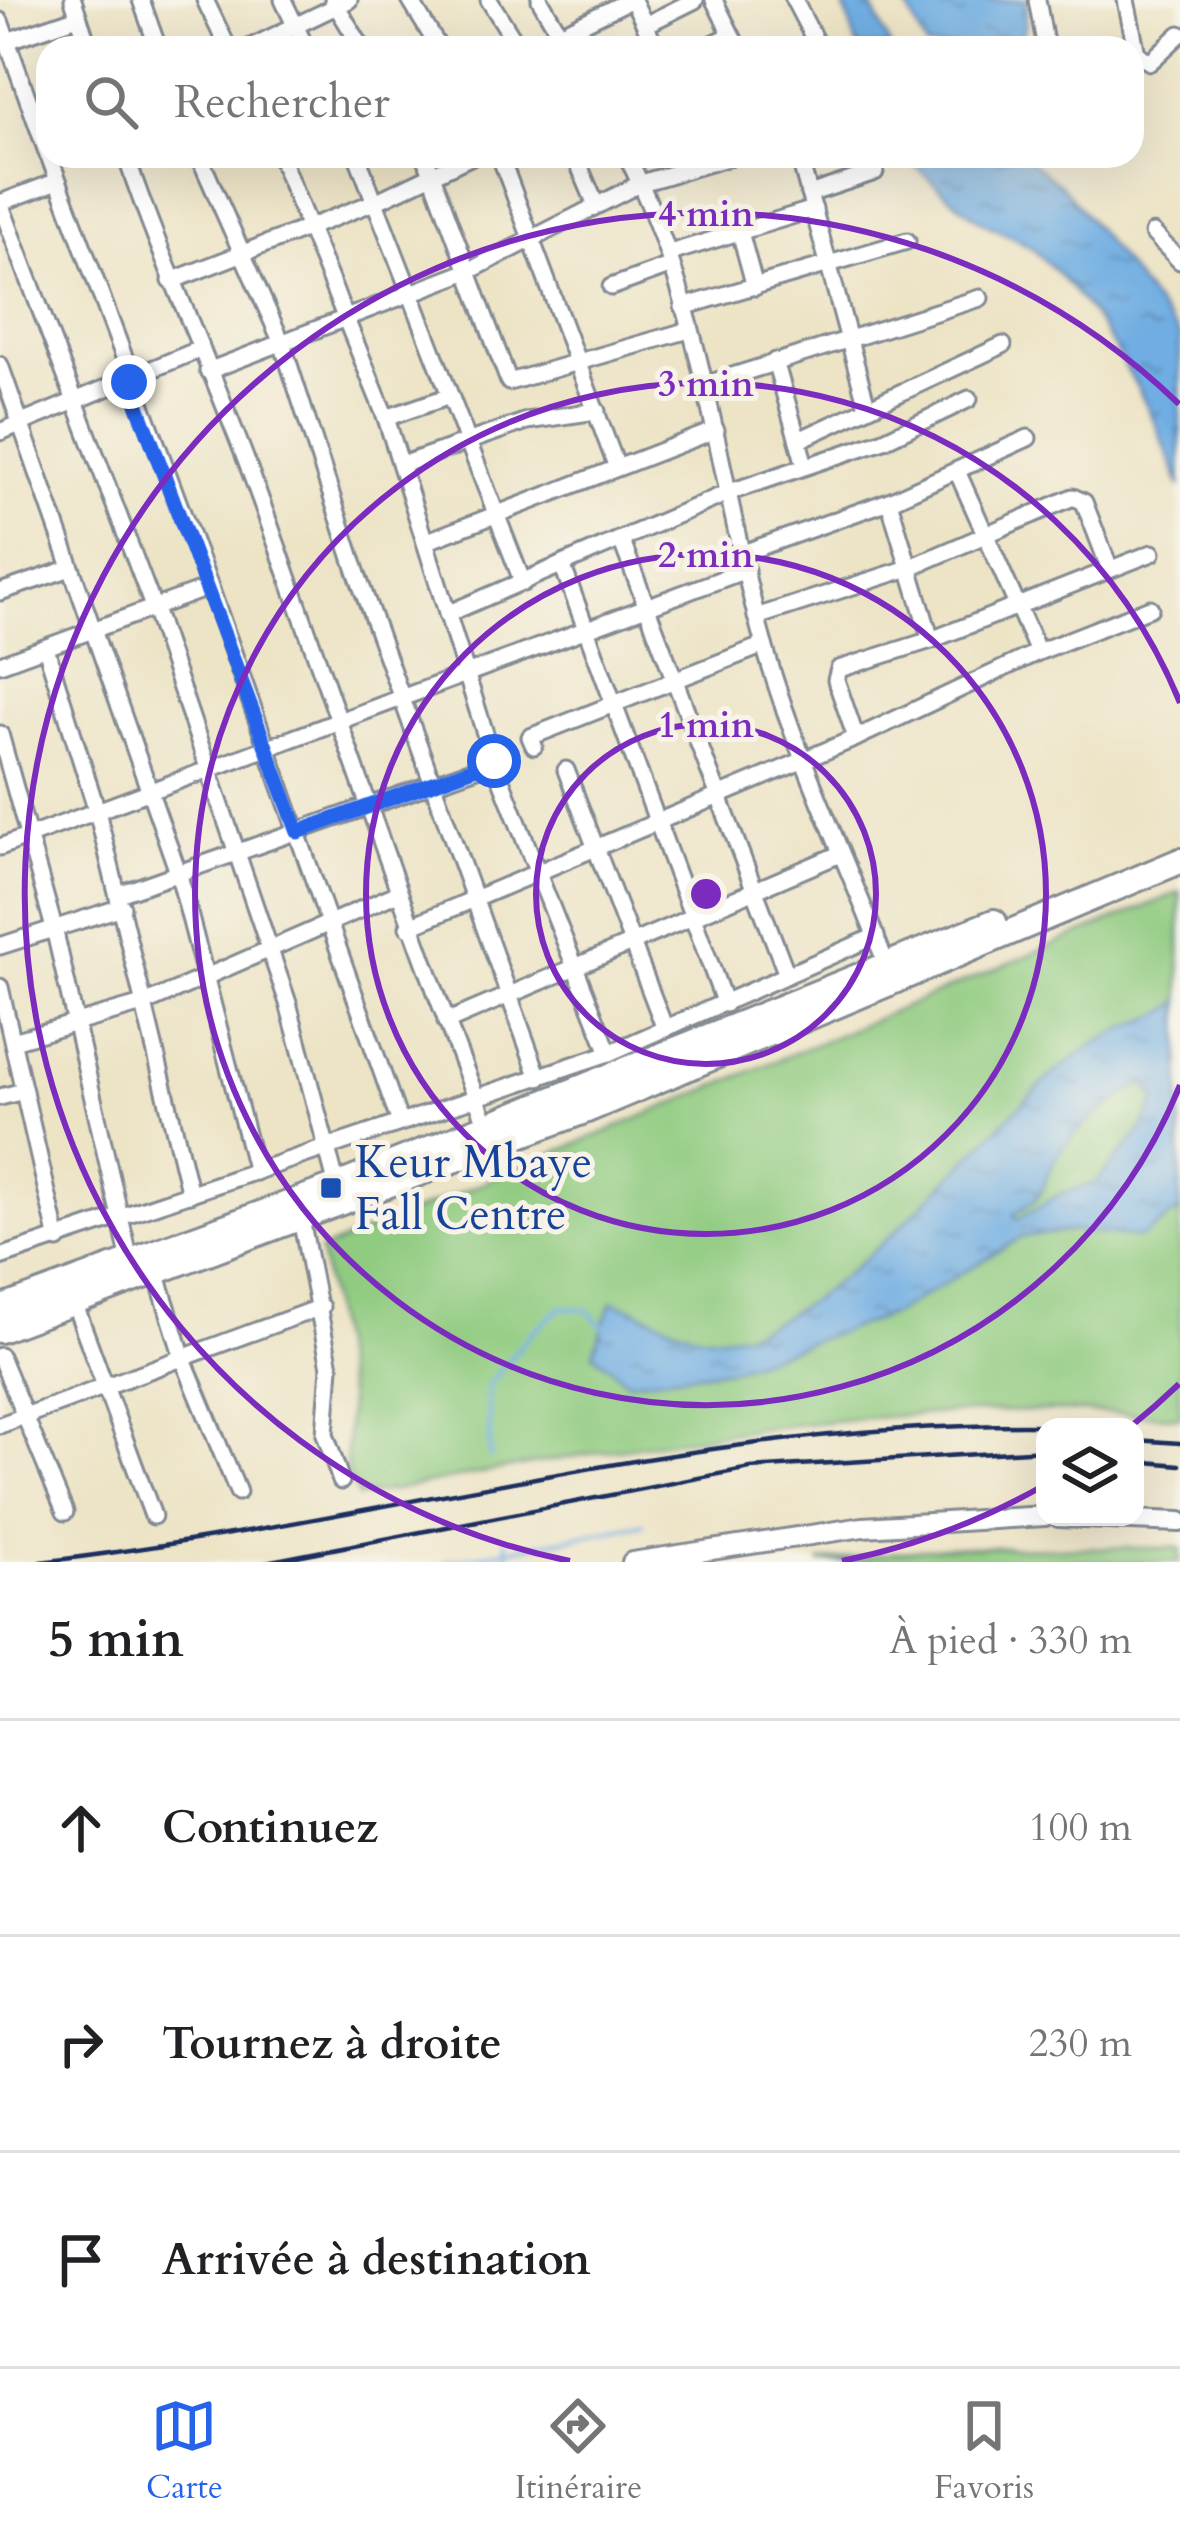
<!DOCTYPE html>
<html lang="fr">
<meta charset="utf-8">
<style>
body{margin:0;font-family:Cardo,serif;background:#f2f2f2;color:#202124}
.controls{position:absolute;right:36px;bottom:36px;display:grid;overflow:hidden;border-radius:24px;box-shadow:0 12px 48px #0002}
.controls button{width:108px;height:108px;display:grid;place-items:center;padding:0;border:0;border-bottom:3px solid #e0e0e0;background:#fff;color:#202124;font:60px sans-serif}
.stop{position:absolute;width:36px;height:36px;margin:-27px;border:9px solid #2563eb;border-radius:50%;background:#fff}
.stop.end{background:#2563eb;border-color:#fff;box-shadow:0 3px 12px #0008}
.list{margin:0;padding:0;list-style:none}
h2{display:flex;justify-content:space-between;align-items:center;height:156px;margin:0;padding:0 48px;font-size:51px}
h2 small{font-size:39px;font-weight:400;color:#757577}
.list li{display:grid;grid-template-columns:78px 1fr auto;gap:36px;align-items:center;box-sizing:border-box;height:216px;padding:0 48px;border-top:3px solid #e0e0e0}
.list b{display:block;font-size:45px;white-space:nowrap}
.list em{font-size:39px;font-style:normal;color:#757577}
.icon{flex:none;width:66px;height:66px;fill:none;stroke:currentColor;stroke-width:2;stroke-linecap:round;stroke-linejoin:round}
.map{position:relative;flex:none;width:1180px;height:1562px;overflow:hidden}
.search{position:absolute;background:#fff;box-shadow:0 12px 48px #0002;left:36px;right:36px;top:36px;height:132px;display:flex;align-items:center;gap:30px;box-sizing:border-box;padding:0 42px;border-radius:36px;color:#757577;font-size:45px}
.sheet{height:804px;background:#fff}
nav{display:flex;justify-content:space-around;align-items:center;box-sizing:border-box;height:168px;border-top:3px solid #e0e0e0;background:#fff;font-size:33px;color:#757577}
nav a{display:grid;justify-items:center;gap:6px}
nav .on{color:#2563eb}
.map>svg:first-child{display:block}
.green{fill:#90cb80;stroke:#567d6f;stroke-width:3}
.water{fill:url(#water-ripples);stroke:#466ea0;stroke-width:3;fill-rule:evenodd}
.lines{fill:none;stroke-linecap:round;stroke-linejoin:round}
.stream{stroke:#70ade2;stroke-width:4.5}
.minor-casing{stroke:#848a92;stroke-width:21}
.tertiary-casing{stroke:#848a92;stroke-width:24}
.trunk-casing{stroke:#848a92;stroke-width:30}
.minor{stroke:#fff;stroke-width:15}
.tertiary{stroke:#fff;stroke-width:18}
.trunk{stroke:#fff;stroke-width:24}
.rail{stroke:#1b2f5e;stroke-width:4.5}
.route{stroke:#2563eb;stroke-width:15}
.ring{fill:none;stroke:#7b2cbf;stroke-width:6}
.transit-dot{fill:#1a4fb4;stroke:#f7f3e8;stroke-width:4.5}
.labels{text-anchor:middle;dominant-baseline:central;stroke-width:10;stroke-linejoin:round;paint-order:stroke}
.transit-label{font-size:45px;fill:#164399;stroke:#f7f3e8;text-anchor:start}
.centre{fill:#7b2cbf;stroke:#f7f3e8;stroke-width:6}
.ring-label{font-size:36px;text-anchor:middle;font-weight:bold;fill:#7b2cbf;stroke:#f7f3e8;stroke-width:10;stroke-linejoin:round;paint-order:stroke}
</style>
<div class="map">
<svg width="1180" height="1562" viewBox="0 0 1180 1562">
<defs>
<pattern id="water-ripples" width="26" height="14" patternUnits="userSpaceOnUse" patternTransform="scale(3)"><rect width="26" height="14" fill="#70ade2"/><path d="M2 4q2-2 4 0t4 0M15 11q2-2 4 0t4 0" fill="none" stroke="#5b8dba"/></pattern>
</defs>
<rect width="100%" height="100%" fill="#f7f3e8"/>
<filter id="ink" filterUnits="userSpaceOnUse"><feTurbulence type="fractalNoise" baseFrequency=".00833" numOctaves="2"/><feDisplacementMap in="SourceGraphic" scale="24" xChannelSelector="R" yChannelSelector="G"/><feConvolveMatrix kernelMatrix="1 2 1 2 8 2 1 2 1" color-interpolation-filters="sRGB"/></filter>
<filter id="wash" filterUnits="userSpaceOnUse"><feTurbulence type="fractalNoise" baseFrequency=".004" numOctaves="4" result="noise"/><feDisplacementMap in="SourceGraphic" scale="48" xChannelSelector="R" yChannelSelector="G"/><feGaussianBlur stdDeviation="2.7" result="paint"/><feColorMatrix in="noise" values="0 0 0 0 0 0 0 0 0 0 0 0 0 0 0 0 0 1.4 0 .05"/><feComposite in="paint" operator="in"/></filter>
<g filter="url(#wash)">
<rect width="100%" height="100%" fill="#ede4c6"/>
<!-- green -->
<g class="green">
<path d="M1180 892V1417C897 1394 634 1443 358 1497L346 1468 348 1399 320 1251Z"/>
<path d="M944 1547 1180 1548V1562H819Z"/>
</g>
<!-- water -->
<g class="water">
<path d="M842 0H869L891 48H858Z"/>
<path d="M904 0H1027L1025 28 1013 48H927Z"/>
<path d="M904 156H1024L1064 188 1180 336V487C1152 403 1102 313 1037 253 1020 237 1000 233 981 221 953 202 930 177 904 156Z"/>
<path d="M1180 1001V1210L1140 1238 1072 1231 1022 1237 894 1314 731 1369 628 1382 593 1353 612 1302C647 1310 680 1336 717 1336 823 1338 977 1139 1054 1074 1075 1057 1098 1040 1123 1029 1144 1020 1163 1017 1180 1001ZM1144 1083 1157 1099 1142 1130 1096 1183 1060 1194 1018 1219 1014 1214C1055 1190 1037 1185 1057 1156 1076 1128 1115 1100 1144 1083Z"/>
</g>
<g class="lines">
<!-- stream -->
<g class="stream">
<path d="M490 1457 488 1385 532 1332 562 1307 587 1310 604 1327"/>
<path d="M506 1541 509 1559"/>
<path d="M446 1562 643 1524"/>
</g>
</g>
</g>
<g filter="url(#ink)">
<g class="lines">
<!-- minor casing -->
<g class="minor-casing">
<g id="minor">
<path d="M73 0 89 48"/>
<path d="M141 0 158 48"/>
<path d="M205 0 228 48"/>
<path d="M283 0 306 48"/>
<path d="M333 0 362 48"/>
<path d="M410 0 439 48"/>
<path d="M489 0 519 48"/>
<path d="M540 0 568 48"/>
<path d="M633 0 656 48"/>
<path d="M714 0 738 48"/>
<path d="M794 0 819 48"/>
<path d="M1037 0 1046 48"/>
<path d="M1126 0 1137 54 1150 62 1180 34"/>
<path d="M0 21 48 155"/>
<path d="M645 25 695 0"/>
<path d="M7 41 78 17"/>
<path d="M249 48 349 0"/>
<path d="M532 48 630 0"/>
<path d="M705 48 731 35"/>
<path d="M49 156 210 587 399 1120"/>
<path d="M126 156C163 266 213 370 253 479 332 695 402 912 487 1125"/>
<path d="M199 156 282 343 357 574 539 1078"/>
<path d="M280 156 386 418 494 762 609 1053"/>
<path d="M357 156 523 583"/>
<path d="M425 156 509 382 689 330"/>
<path d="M500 156 616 465"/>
<path d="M575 156 596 205"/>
<path d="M627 156C701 301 717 467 758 623 789 742 843 851 887 966"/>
<path d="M799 156 867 406"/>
<path d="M58 181 0 203 154 609 288 1003 337 1186"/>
<path d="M809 194 875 172"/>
<path d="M740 232 755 287"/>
<path d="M1153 233 1180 261"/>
<path d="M670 253 814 209"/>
<path d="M171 281 377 201 472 156"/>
<path d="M611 287 672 265"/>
<path d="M683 307 907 241"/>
<path d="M775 361 805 465"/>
<path d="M0 365 179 875 256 1172"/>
<path d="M208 371 471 270 641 183 727 158"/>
<path d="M704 385 980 298"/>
<path d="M386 418 450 396"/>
<path d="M0 432 198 350"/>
<path d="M799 440 1003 345"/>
<path d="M401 465 527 421 597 411"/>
<path d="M957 471 1038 652"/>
<path d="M889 501 931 640"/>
<path d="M425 542 716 430"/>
<path d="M622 542 787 975"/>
<path d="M743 553 889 501 1028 438"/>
<path d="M563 567 725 1004"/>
<path d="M0 592 71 568"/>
<path d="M447 614 730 492 884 440 969 399"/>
<path d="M756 617 909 568 1073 497 1084 502 1109 567"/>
<path d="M46 648 97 811 190 1194"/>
<path d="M0 664 210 587"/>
<path d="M0 734 54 928 131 1265"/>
<path d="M856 738 836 680 839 669 931 640 1152 553"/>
<path d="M534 746 530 737 764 645"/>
<path d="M566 770 665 1029"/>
<path d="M0 847 746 570"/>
<path d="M119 894 494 762"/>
<path d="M408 927 856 738 1038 652 1150 608"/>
<path d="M0 946 122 907"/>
<path d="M0 987 58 1240"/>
<path d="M446 1022 840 854"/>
<path d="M13 1041 146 1003 396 894"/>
<path d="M0 1097 24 1091"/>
<path d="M301 1219 330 1367 325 1434 341 1481"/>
<path d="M0 1257 609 1053 876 936"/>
<path d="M157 1275 184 1361 238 1492"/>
<path d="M75 1305 153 1516"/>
<path d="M0 1356 65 1512"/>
<path d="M0 1425 321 1307"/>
</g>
</g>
<!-- tertiary casing -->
<g class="tertiary-casing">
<g id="tertiary">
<path d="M1059 1517 1180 1522"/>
<path d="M632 1562 863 1527 1045 1516"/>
</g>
</g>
<!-- trunk casing -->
<g class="trunk-casing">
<g id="trunk">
<path d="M0 1309 337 1186 994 922"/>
<path d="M0 1330 587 1110 1180 861"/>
</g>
</g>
<!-- minor -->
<use href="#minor" class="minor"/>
<!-- tertiary -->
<use href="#tertiary" class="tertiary"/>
<!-- trunk -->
<use href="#trunk" class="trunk"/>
<!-- rail -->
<g class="rail">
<path d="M1135 1440 1180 1443"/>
<path d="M1135 1461 1180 1465"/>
<path d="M40 1562C396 1520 741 1409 1103 1427"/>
<path d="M266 1562 750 1468 1045 1450"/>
</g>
</g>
</g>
<g class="lines" filter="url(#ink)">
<!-- route -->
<path class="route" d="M129 382 298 832 494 761"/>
</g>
<!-- distance rings -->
<g class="ring">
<circle cx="706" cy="894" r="170"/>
<circle cx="706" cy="894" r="340"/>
<path d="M1180 1085A511 511 0 1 1 1180 703"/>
<path d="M1179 1384A681 681 0 0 1 1130 1427M1041 1487A681 681 0 0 1 842 1561M570 1561A681 681 0 1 1 1179 404"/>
</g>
<!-- markers -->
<rect class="transit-dot" x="319" y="1176" width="24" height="24" rx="6"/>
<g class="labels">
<!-- transit labels -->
<g class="transit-label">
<text x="355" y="1162">Keur Mbaye<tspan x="355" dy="52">Fall Centre</tspan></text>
</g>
</g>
<circle cx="706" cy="894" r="18" class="centre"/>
<g class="ring-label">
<text x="706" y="226">4 min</text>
<text x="706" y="396">3 min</text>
<text x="706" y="567">2 min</text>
<text x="706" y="737">1 min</text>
</g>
</svg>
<div class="controls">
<button><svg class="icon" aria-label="layers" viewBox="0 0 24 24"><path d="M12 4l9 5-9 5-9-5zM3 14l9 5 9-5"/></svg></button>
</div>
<div class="stop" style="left:494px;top:761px"></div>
<div class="stop end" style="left:129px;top:382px"></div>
<div class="search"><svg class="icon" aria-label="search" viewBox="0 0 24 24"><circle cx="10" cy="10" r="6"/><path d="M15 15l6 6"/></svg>Rechercher</div>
</div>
<section class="sheet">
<h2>5 min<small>À pied · 330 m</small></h2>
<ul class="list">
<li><svg class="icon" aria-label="ahead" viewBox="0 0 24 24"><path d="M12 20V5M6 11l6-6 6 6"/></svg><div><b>Continuez</b></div><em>100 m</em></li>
<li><svg class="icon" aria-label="right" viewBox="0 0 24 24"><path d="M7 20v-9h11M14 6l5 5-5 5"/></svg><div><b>Tournez à droite</b></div><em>230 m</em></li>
<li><svg class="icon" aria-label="arrive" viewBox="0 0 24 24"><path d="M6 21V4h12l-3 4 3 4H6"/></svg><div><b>Arrivée à destination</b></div></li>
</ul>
</section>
<nav>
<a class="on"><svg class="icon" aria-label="map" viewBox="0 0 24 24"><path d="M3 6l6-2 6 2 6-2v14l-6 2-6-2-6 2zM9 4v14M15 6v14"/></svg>Carte</a>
<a><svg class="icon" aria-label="directions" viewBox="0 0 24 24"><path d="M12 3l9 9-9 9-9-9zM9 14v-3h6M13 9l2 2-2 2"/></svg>Itinéraire</a>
<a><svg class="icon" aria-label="saved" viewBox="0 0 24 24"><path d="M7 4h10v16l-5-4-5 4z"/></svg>Favoris</a>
</nav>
